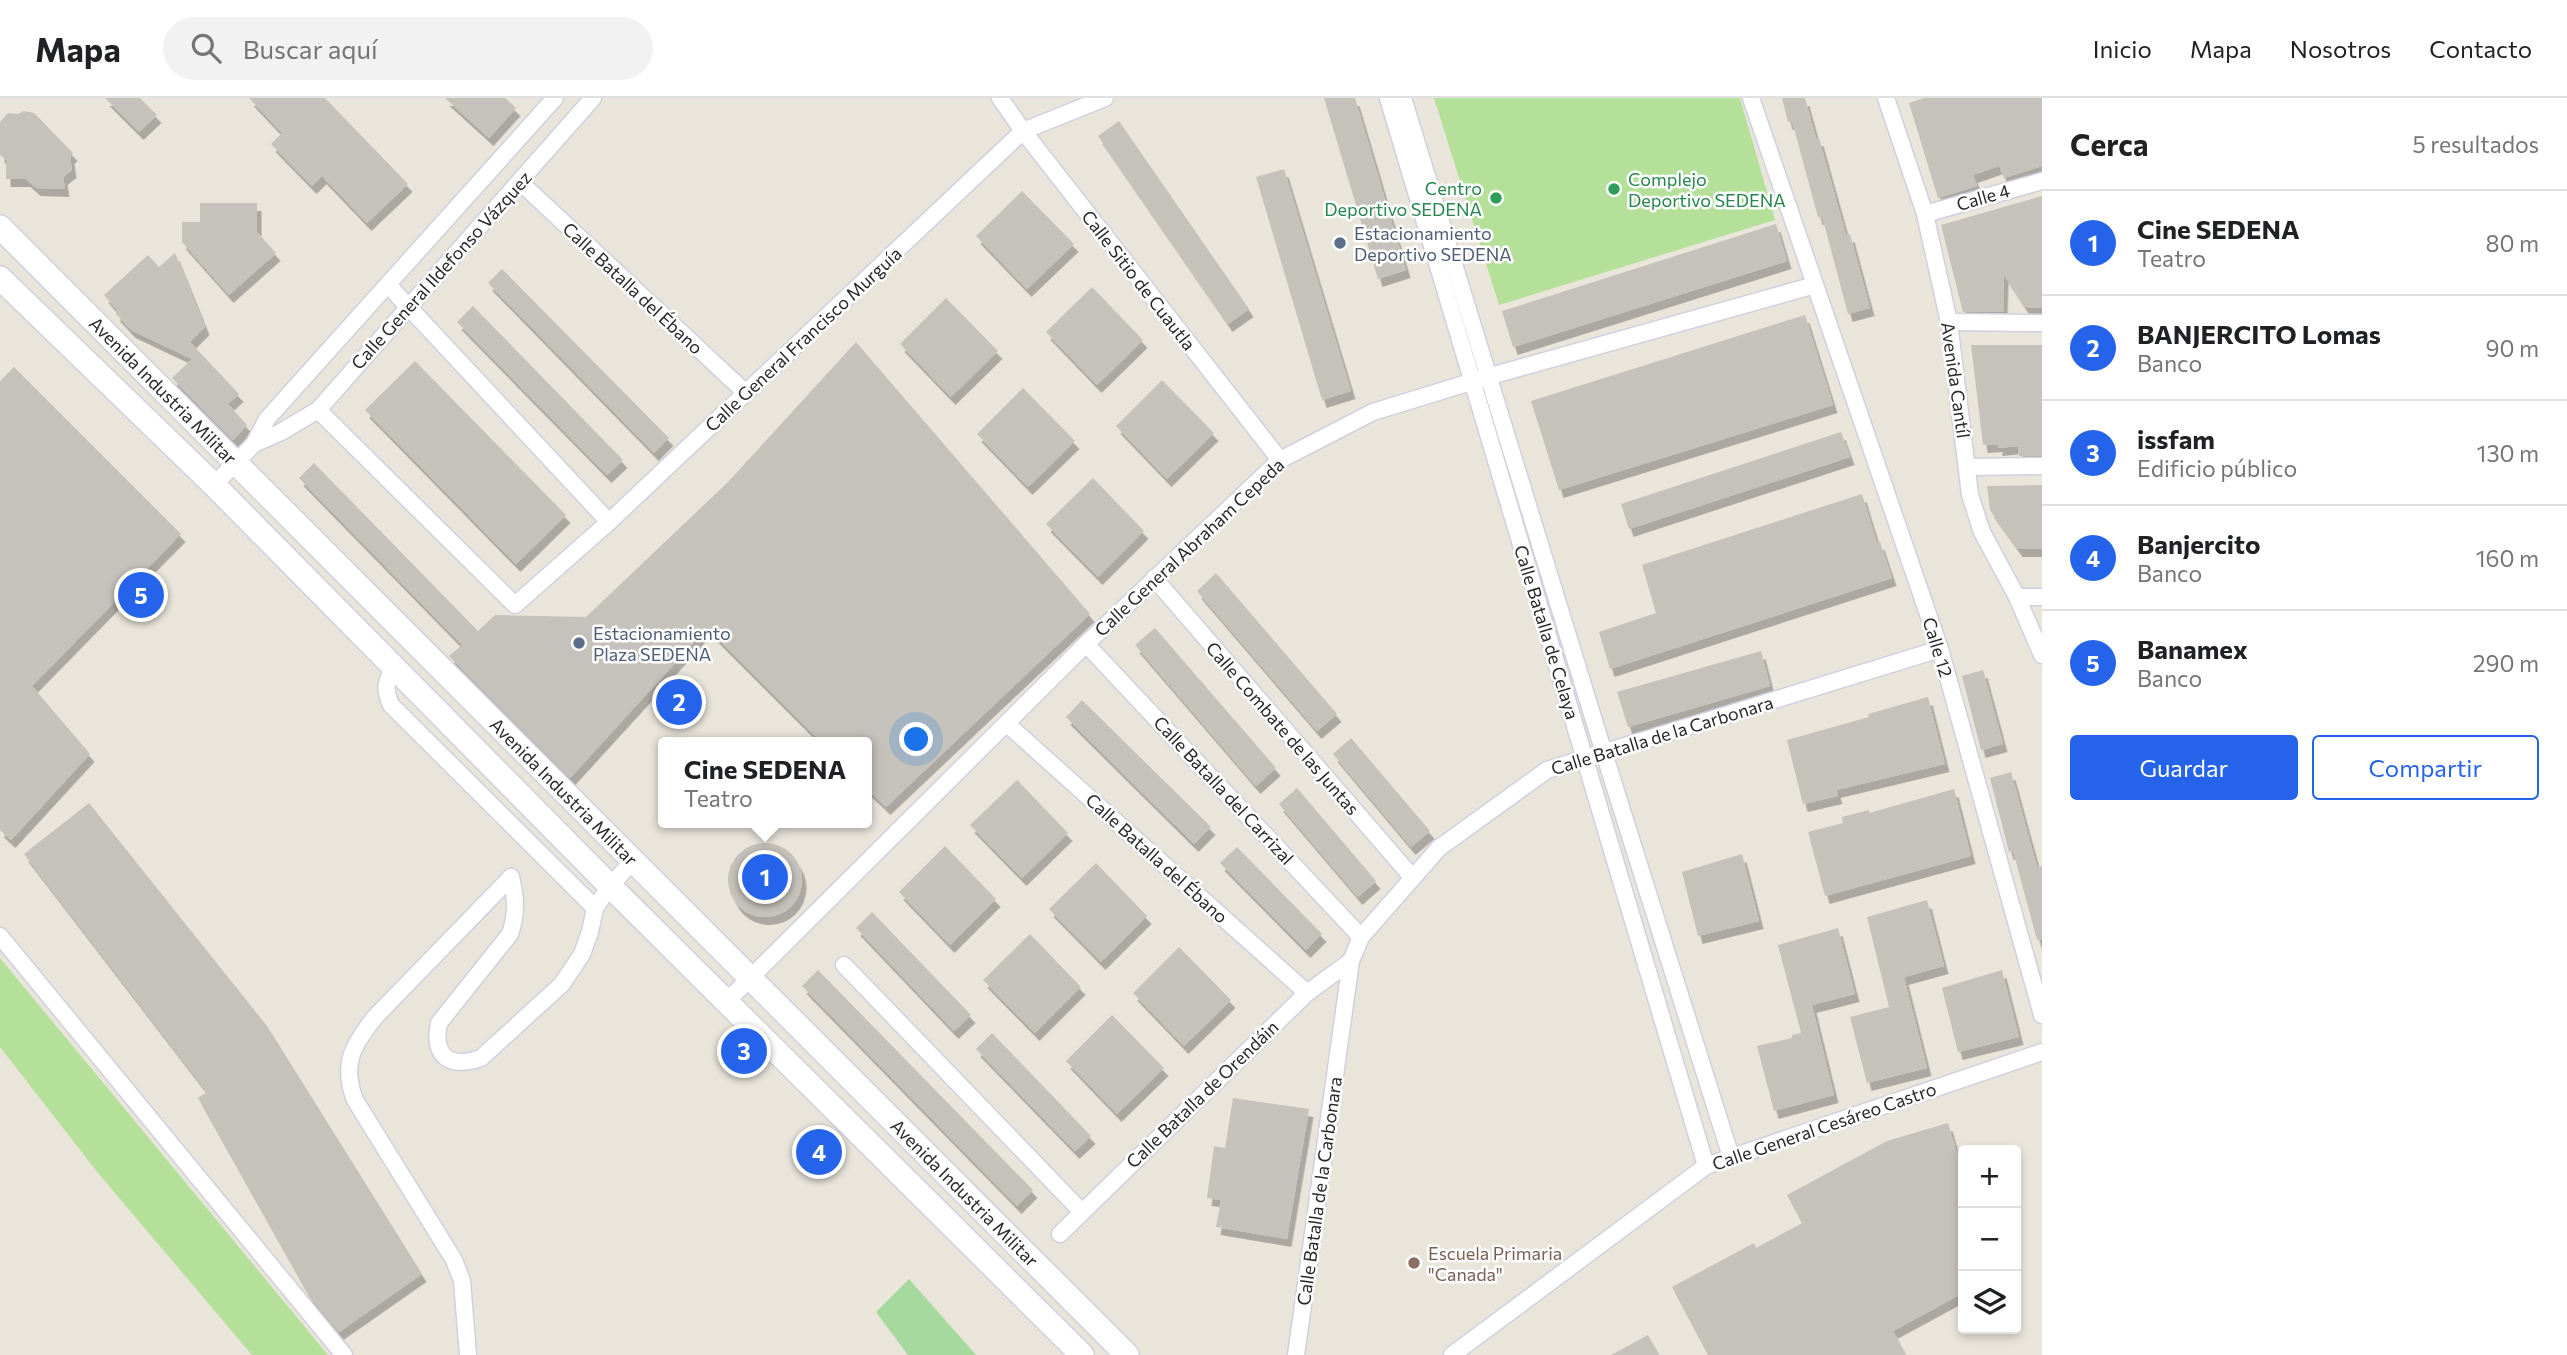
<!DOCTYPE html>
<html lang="es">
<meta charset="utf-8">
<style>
body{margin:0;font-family:Commissioner,sans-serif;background:#f2f2f2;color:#202124}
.controls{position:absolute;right:21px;bottom:21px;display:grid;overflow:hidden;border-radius:7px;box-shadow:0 4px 10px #0003}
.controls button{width:63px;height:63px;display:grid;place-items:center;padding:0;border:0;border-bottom:2px solid #e0e0e0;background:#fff;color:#202124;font:35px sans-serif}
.you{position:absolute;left:917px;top:642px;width:24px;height:24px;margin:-18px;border:5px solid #fff;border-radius:50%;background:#1a73e8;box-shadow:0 0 0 10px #1a73e833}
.badge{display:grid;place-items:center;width:46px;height:46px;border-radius:50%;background:#2563eb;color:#fff;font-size:23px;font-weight:700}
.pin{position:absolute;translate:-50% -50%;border:4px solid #fff;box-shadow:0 2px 7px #0006}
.popup{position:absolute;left:658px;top:639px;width:214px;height:91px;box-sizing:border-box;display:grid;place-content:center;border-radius:7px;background:#fff;filter:drop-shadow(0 2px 5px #0005);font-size:23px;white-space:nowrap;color:#757577}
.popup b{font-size:26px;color:#202124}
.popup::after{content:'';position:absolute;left:50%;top:100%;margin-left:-14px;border:14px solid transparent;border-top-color:#fff}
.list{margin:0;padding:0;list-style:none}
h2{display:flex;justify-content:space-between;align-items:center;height:91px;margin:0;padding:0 28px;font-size:30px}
h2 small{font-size:23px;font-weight:400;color:#757577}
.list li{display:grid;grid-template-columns:46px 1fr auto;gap:21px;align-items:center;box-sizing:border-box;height:105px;padding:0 28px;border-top:2px solid #e0e0e0}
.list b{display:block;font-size:26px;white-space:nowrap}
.list p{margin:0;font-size:23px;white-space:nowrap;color:#757577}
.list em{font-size:23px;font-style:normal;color:#757577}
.actions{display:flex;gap:14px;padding:21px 28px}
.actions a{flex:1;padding:16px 0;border:2px solid #2563eb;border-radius:7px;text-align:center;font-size:24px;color:#2563eb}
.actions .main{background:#2563eb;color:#fff}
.icon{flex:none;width:38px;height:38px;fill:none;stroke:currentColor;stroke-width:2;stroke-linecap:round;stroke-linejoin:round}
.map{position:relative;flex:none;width:2042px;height:1257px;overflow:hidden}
header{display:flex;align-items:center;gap:42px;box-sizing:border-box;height:98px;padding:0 35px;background:#fff;border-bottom:2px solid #e0e0e0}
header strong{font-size:33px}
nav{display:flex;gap:38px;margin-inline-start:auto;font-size:24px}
.search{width:490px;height:63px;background:#f2f2f2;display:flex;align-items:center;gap:18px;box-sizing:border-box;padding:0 24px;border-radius:38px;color:#757577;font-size:26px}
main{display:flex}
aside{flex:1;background:#fff}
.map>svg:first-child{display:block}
.green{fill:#a6d99d}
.pitch{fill:#b5e09a}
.building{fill:#c4c2ba;filter:url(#shadow)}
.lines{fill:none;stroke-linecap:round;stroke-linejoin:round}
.street-casing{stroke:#d0d0df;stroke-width:19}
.secondary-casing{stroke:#d0d0df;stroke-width:26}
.street{stroke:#fff;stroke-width:16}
.secondary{stroke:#fff;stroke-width:23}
.leisure-dot{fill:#2e9e5b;stroke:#fff;stroke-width:2.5}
.service-dot{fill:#5c6f8a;stroke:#fff;stroke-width:2.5}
.education-dot{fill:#8d6e63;stroke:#fff;stroke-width:2.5}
.labels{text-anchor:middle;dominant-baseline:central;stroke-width:5;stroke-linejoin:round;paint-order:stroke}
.leisure-label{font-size:18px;fill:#27864d;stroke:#fff;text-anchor:start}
.street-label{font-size:18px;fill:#282828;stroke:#fff}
.service-label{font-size:18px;fill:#4e5e75;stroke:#fff;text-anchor:start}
.education-label{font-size:18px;fill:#785e54;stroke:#fff;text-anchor:start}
</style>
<header>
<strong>Mapa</strong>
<div class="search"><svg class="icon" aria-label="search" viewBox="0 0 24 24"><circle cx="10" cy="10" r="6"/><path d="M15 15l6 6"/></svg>Buscar aquí</div>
<nav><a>Inicio</a><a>Mapa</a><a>Nosotros</a><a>Contacto</a></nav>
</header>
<main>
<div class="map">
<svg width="2042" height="1257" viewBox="0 0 2042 1257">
<defs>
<filter id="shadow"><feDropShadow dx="4.5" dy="8" stdDeviation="0" flood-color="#0004"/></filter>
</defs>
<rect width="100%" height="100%" fill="#e9e5db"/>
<!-- green -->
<path class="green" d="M909 1181 976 1257H908L876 1214Z"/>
<!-- pitch -->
<g class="pitch">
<path d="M1434 0H1740L1775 122 1499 207Z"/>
<path d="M0 860 328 1257H252L98 1075 0 949Z"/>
</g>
<!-- building -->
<g class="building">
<path d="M105 0H140L157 17 139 34Z"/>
<path d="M249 0H325L408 86 367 125 322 78 312 88 271 46 282 35Z"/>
<path d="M445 0H505L516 10 489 40Z"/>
<path d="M1324 0H1355L1406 172 1378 181Z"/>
<path d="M1782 0H1805L1816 40H1819L1846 137 1850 136 1870 210 1848 216 1822 118 1818 119 1792 23 1788 24Z"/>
<path d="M1924 0H2042V68L2004 80 1999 68 1973 77 1977 88 1938 100 1909 5Z"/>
<path d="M24 13 34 15 73 55 70 58 72 72 63 79 65 91 36 90 26 81H6V62L0 57V24L8 15 18 16Z"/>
<path d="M1119 23 1249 211 1228 226 1098 38Z"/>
<path d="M1284 71 1351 293 1322 302 1256 79Z"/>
<path d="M1022 93 1074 146 1027 191 976 138Z"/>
<path d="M2042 98V210L2025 209 2004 177 2003 214H1963L1941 127Z"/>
<path d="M200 105H257V134L276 155 229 197 182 144V124H200Z"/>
<path d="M1776 126 1787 163 1513 249 1502 213Z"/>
<path d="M175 155 205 229 190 244 239 296 228 306 247 327 233 342 172 280 192 261 131 232 116 216V211L104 197 148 157 159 169Z"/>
<path d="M502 171 669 340 654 355 488 185Z"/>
<path d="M1092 189 1143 242 1097 287 1046 234Z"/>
<path d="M946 200 998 253 951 299 900 246Z"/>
<path d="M473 208 623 362 607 377 457 224Z"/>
<path d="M1805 217 1833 307 1559 392 1531 303Z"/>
<path d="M856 244 1090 516 886 709 866 690V644H821L707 530 570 680 449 558 462 547 299 380 314 365 478 533 495 517 586 519 728 384Z"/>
<path d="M1971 247H2042V358H2019L2018 348 1998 350V346L1983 347Z"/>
<path d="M415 263 566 417 516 466 365 312Z"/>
<path d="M14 269 181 436 32 588 90 656 11 742 0 732V283Z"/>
<path d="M1162 282 1214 335 1167 381 1116 328Z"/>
<path d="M1023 290 1075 343 1028 389 977 336Z"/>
<path d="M1841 334 1850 359 1629 431 1621 406Z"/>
<path d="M1093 380 1144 433 1098 479 1046 426Z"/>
<path d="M2042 387V451H2018L1990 412 1987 388Z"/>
<path d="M1862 396 1877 445 1880 444 1892 480 1610 571 1599 534 1656 515 1642 467Z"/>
<path d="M1216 475 1337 616 1317 633 1197 493Z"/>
<path d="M1155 530 1276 670 1256 688 1135 547Z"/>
<path d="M1761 553 1770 588 1628 629 1617 594Z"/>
<path d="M1983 572 2003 646 1981 652 1962 578Z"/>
<path d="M1928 599 1945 666 1836 692 1838 698 1803 706 1787 642 1869 619 1868 616Z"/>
<path d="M1082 602 1211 729 1194 746 1066 619Z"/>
<path d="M1351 640 1430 733 1411 749 1333 656Z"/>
<path d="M2011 674 2037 769 2042 768V842H2037L2013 753 2009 754 1990 680Z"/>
<path d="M1017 682 1068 735 1022 780 970 727Z"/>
<path d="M1297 690 1376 783 1358 799 1279 706Z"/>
<path d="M1954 691 1971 758 1825 798 1808 734 1843 725 1842 719 1869 712V715Z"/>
<path d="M89 705 267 928 422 1176 339 1234 309 1198 198 1000 207 994 24 756Z"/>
<circle cx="765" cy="782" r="37"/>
<path d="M945 748 996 801 950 847 899 794Z"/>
<path d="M1237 749 1322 836 1306 852 1220 765Z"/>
<path d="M1742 756 1759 823 1698 838 1682 774Z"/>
<path d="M1096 765 1147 818 1101 864 1049 811Z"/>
<path d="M1927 802 1944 868 1904 879 1927 970 1867 985 1850 919 1889 909 1867 819Z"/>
<path d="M872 814 971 917 954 933 856 830Z"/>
<path d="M1838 830 1855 896 1812 907 1834 997 1774 1013 1757 948 1792 940V937L1801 935 1778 847Z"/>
<path d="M1030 836 1081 889 1035 935 983 882Z"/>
<path d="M1179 849 1231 902 1184 948 1133 895Z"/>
<path d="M818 872 1033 1092 1017 1108 802 888Z"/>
<path d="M2002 872 2019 939 1958 954 1942 890Z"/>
<path d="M1112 917 1164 970 1117 1016 1066 963Z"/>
<path d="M992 935 1091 1038 1075 1053 976 951Z"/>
<path d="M1233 1000 1309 1011 1287 1141 1216 1129 1221 1102 1207 1100 1214 1048 1225 1050Z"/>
<path d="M1948 1025 1963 1077V1195L1893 1233 1906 1257H1708L1672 1189 1754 1145 1756 1150 1802 1125 1787 1097 1887 1043Z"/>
<path d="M1648 1237 1659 1257H1611Z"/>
</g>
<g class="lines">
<!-- street casing -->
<g class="street-casing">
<g id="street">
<path d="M1000 0 1023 33 1280 362"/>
<path d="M1388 0 1706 1068"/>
<path d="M1403 0 1604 655 1731 1059"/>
<path d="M1751 0 1940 551 2042 917"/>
<path d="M1886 0 1925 116 1949 224 1970 397 1982 434 2017 499 2042 557"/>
<path d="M520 84 746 295"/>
<path d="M1925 116 2042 83"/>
<path d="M388 187 609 424"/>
<path d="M1949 224 2042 225"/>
<path d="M318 312 515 507 609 424 1023 33 1105 0"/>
<path d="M254 346 281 334 318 312 593 0"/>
<path d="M1967 369 2042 368"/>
<path d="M214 387 254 346 267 321 555 0"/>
<path d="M1154 480 1412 779"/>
<path d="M2017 499H2042"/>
<path d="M1086 546 1361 839"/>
<path d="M395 569C385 583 384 591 391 607L595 810"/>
<path d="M1007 626 1307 895"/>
<path d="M511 779C516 800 517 815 510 836L439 925C432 958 449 971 481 960L562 886 582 856 590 834 595 810 610 788 633 763"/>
<path d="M0 838 344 1257"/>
<path d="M844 867 1081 1113"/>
<path d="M727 903 1086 546 1280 362 1373 314 1487 279 1815 187"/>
<path d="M1060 1136 1307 895 1351 863"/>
<path d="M468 1257 462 1183 454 1162 355 1002C341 966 353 947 375 919L511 779"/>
<path d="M1296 1257 1351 863 1361 839 1439 750 1547 672 1940 551"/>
<path d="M1452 1257 1706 1068 2042 954"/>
</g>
</g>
<!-- secondary casing -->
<g class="secondary-casing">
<g id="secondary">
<path id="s1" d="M0 129 1127 1257"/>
<path d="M0 180 214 387 610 788 1082 1257"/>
</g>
</g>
<!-- street -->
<use href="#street" class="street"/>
<!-- secondary -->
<use href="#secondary" class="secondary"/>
</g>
<!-- markers -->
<g class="leisure-dot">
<circle cx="1614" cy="91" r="7"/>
<circle cx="1496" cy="100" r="7"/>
</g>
<g class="service-dot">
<circle cx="1340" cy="145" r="7"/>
<circle cx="579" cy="545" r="7"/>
</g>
<circle class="education-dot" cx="1414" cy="1165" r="7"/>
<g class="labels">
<!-- leisure labels -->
<g class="leisure-label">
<text x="1628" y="81">Complejo<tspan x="1628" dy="21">Deportivo SEDENA</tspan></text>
<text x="1482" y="90" text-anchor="end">Centro<tspan x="1482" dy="21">Deportivo SEDENA</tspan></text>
</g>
<!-- street labels -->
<g class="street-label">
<text transform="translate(1983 99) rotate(-16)">Calle 4</text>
<text transform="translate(441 172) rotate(-48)">Calle General Ildefonso Vázquez</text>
<text transform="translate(1139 182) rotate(52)">Calle Sitio de Cuautla</text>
<text transform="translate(633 190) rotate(43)">Calle Batalla del Ébano</text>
<text transform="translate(803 241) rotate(-43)">Calle General Francisco Murguía</text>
<text transform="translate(1956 282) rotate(82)">Avenida Cantíl</text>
<text stroke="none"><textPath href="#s1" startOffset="231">Avenida Industria Militar</textPath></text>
<text transform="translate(1189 449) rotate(-43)">Calle General Abraham Cepeda</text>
<text transform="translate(1547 534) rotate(73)">Calle Batalla de Celaya</text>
<text transform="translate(1938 549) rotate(73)">Calle 12</text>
<text transform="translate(1283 630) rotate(49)">Calle Combate de las Juntas</text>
<text transform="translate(1662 637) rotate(-17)">Calle Batalla de la Carbonara</text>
<text transform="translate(1224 692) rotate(47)">Calle Batalla del Carrizal</text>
<text stroke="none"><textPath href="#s1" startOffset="798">Avenida Industria Militar</textPath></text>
<text transform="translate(1157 760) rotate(42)">Calle Batalla del Ébano</text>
<text transform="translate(1202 996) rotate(-44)">Calle Batalla de Orendáin</text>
<text transform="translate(1824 1028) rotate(-19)">Calle General Cesáreo Castro</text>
<text transform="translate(1319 1093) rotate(-82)">Calle Batalla de la Carbonara</text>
<text stroke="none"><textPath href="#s1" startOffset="1365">Avenida Industria Militar</textPath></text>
</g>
<!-- service labels -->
<g class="service-label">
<text x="1354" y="135">Estacionamiento<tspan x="1354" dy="21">Deportivo SEDENA</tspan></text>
<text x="593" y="535">Estacionamiento<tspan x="593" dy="21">Plaza SEDENA</tspan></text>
</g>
<!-- education labels -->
<g class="education-label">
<text x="1428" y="1155">Escuela Primaria<tspan x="1428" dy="21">"Canada"</tspan></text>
</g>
</g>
</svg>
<div class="controls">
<button>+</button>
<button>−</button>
<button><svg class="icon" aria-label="layers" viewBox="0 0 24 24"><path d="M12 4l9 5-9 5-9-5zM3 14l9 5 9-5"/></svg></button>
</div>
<div class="you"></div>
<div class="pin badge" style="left:765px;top:779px">1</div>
<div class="popup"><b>Cine SEDENA</b>Teatro</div>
<div class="pin badge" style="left:679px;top:604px">2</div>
<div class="pin badge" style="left:744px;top:953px">3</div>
<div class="pin badge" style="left:819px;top:1054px">4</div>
<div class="pin badge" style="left:141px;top:497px">5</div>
</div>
<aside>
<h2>Cerca<small>5 resultados</small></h2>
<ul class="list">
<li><span class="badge">1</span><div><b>Cine SEDENA</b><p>Teatro</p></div><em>80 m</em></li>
<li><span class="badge">2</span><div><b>BANJERCITO Lomas</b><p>Banco</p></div><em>90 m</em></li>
<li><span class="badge">3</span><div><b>issfam</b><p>Edificio público</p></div><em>130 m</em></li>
<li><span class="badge">4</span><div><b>Banjercito</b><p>Banco</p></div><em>160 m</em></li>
<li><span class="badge">5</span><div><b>Banamex</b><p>Banco</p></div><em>290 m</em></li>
</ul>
<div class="actions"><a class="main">Guardar</a><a>Compartir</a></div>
</aside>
</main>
